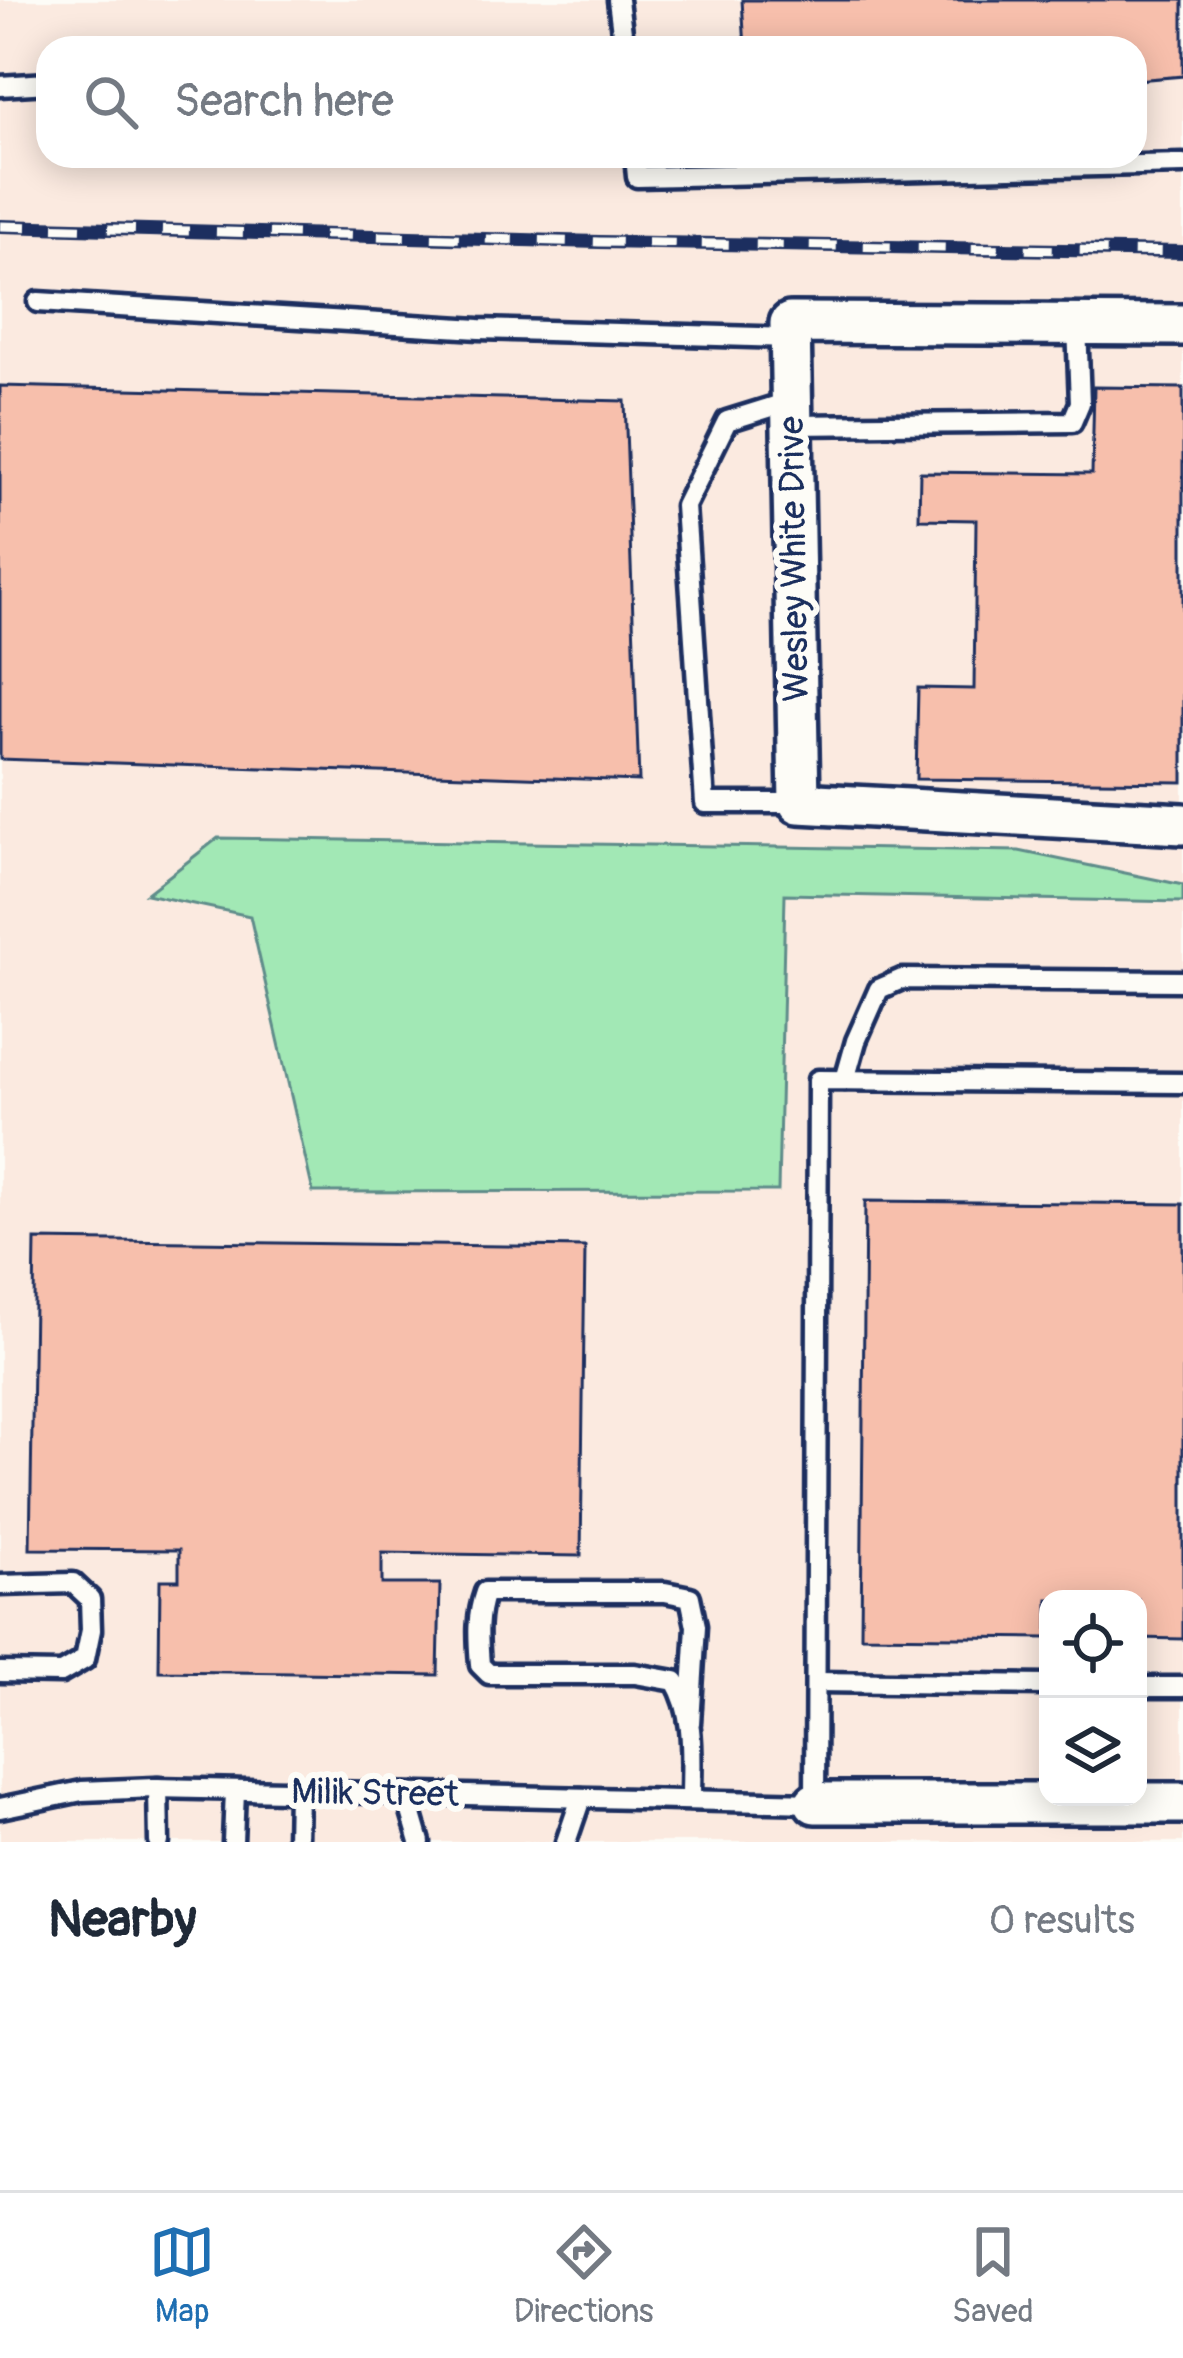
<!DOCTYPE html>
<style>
body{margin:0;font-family:Pangolin,sans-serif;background:#f6f6f7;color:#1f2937}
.controls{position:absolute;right:36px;bottom:36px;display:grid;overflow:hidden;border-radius:24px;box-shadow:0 6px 30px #0003}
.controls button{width:108px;height:108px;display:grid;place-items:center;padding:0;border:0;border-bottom:3px solid #e0e1e3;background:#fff;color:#1f2937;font:60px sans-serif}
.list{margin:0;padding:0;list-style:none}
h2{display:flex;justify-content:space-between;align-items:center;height:156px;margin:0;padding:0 48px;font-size:51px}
h2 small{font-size:39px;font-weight:400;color:#747a83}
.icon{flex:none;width:66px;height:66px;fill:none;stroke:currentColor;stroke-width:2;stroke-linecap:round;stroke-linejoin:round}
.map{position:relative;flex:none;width:1183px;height:1842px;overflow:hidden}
.search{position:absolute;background:#fff;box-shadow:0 6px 30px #0003;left:36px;right:36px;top:36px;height:132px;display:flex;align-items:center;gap:30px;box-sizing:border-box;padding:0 42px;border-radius:36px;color:#747a83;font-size:45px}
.sheet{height:348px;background:#fff}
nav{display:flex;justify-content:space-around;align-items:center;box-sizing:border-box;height:168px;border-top:3px solid #e0e1e3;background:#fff;font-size:33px;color:#747a83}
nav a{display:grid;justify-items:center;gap:6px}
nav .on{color:#1f6fb2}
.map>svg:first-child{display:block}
.built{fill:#fbeae0;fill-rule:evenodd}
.green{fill:#a2e8b5;stroke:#5e8c8a;stroke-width:3}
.building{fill:#f7bfac;stroke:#1b2f5e;stroke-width:3}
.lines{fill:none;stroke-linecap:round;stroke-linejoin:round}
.lane-casing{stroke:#1b2f5e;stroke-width:27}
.street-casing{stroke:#1b2f5e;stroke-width:48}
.lane{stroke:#fdfcf7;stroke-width:18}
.street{stroke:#fdfcf7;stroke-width:39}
.rail-casing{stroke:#1b2f5e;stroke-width:14}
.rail{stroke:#fdfcf7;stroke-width:9;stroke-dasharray:27;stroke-linecap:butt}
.labels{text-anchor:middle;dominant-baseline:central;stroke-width:12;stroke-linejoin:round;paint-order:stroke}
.street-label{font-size:36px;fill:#1b2f5e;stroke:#fdfcf7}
</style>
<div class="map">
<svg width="1183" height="1842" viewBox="0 0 1183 1842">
<rect width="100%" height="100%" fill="#fdfcf7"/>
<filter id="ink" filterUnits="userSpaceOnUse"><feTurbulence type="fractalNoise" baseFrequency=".00833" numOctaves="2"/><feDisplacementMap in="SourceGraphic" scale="24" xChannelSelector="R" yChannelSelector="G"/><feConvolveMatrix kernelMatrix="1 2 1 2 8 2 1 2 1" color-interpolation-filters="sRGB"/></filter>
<g filter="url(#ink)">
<!-- built -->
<path class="built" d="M0 0H1183V1842H0ZM48 48H1135V156H48ZM1048 1599H1138V1797H1048Z"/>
<!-- green -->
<path class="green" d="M218 838 1019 851 1183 885V902L785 894 778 1191 313 1192 250 916 146 894Z"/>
<!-- building -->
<g class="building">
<path d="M742 0H1183V76L1135 80V48H745Z"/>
<path d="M0 386 625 401 639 781 0 759Z"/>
<path d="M1094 387 1183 388V782L916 779 918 688 974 689 976 520 919 519 920 472 1092 474Z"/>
<path d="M865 1201 1183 1204V1639L1138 1638V1599H1048V1638L861 1636Z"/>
<path d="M35 1240 585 1247 581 1556 382 1553V1584H440L438 1675 159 1671 160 1580H179V1550L30 1549Z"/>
</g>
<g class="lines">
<!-- lane casing -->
<g class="lane-casing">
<g id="lane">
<path d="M618 0 624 48"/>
<path d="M0 86 48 83"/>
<path d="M635 156 637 177 1183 164"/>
<path d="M38 302 479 329 790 338"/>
<path d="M791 401 727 421 685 506 705 803H799"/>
<path d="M792 425 1072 422 1080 403 1077 325"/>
<path d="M845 1080 856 1041 879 989 902 979 1183 981"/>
<path d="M0 1585 73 1583 90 1599 91 1630 85 1659 61 1673 0 1672"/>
<path d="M816 1682 1048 1685"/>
<path d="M1138 1687H1183"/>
<path d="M690 1723 696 1626 690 1597 665 1592H485C476 1617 478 1639 480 1665L489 1674H635L675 1681C696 1717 691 1759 691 1800"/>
<path d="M158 1788 159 1842"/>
<path d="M406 1794 420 1842"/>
<path d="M0 1808 82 1791 155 1788 815 1803 818 1080 1183 1083"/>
<path d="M233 1842 235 1790"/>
<path d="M297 1842 298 1792"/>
<path d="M566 1842 581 1798"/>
</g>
</g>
<!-- street casing -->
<g class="street-casing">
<g id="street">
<path d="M1183 325 790 323 799 803 1183 824"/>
<path d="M815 1803H1183"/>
</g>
</g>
<!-- lane -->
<use href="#lane" class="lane"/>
<!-- street -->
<use href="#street" class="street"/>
<!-- rail casing -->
<g class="rail-casing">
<path id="rail" d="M0 226 599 242 1183 252"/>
</g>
<!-- rail -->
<use href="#rail" class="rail"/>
</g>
</g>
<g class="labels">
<!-- street labels -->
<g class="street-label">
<text transform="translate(794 559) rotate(-91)">Wesley White Drive</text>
<text transform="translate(375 1793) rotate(1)">Milik Street</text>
</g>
</g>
</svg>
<div class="controls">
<button><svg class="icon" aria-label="locate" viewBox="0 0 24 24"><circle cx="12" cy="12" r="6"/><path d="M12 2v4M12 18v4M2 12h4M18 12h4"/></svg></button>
<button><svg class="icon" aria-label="layers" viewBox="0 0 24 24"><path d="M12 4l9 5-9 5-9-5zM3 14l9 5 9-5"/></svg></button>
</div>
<div class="search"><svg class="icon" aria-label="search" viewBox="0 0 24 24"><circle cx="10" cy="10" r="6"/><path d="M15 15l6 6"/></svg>Search here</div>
</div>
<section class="sheet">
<h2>Nearby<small>0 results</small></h2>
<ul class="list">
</ul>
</section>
<nav>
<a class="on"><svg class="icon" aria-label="map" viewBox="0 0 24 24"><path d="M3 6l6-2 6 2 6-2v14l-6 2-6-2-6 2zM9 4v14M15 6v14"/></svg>Map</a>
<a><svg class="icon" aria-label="directions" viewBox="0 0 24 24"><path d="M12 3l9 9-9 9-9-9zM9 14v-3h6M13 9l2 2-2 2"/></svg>Directions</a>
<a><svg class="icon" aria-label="saved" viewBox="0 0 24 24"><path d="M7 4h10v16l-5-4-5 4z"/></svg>Saved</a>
</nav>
